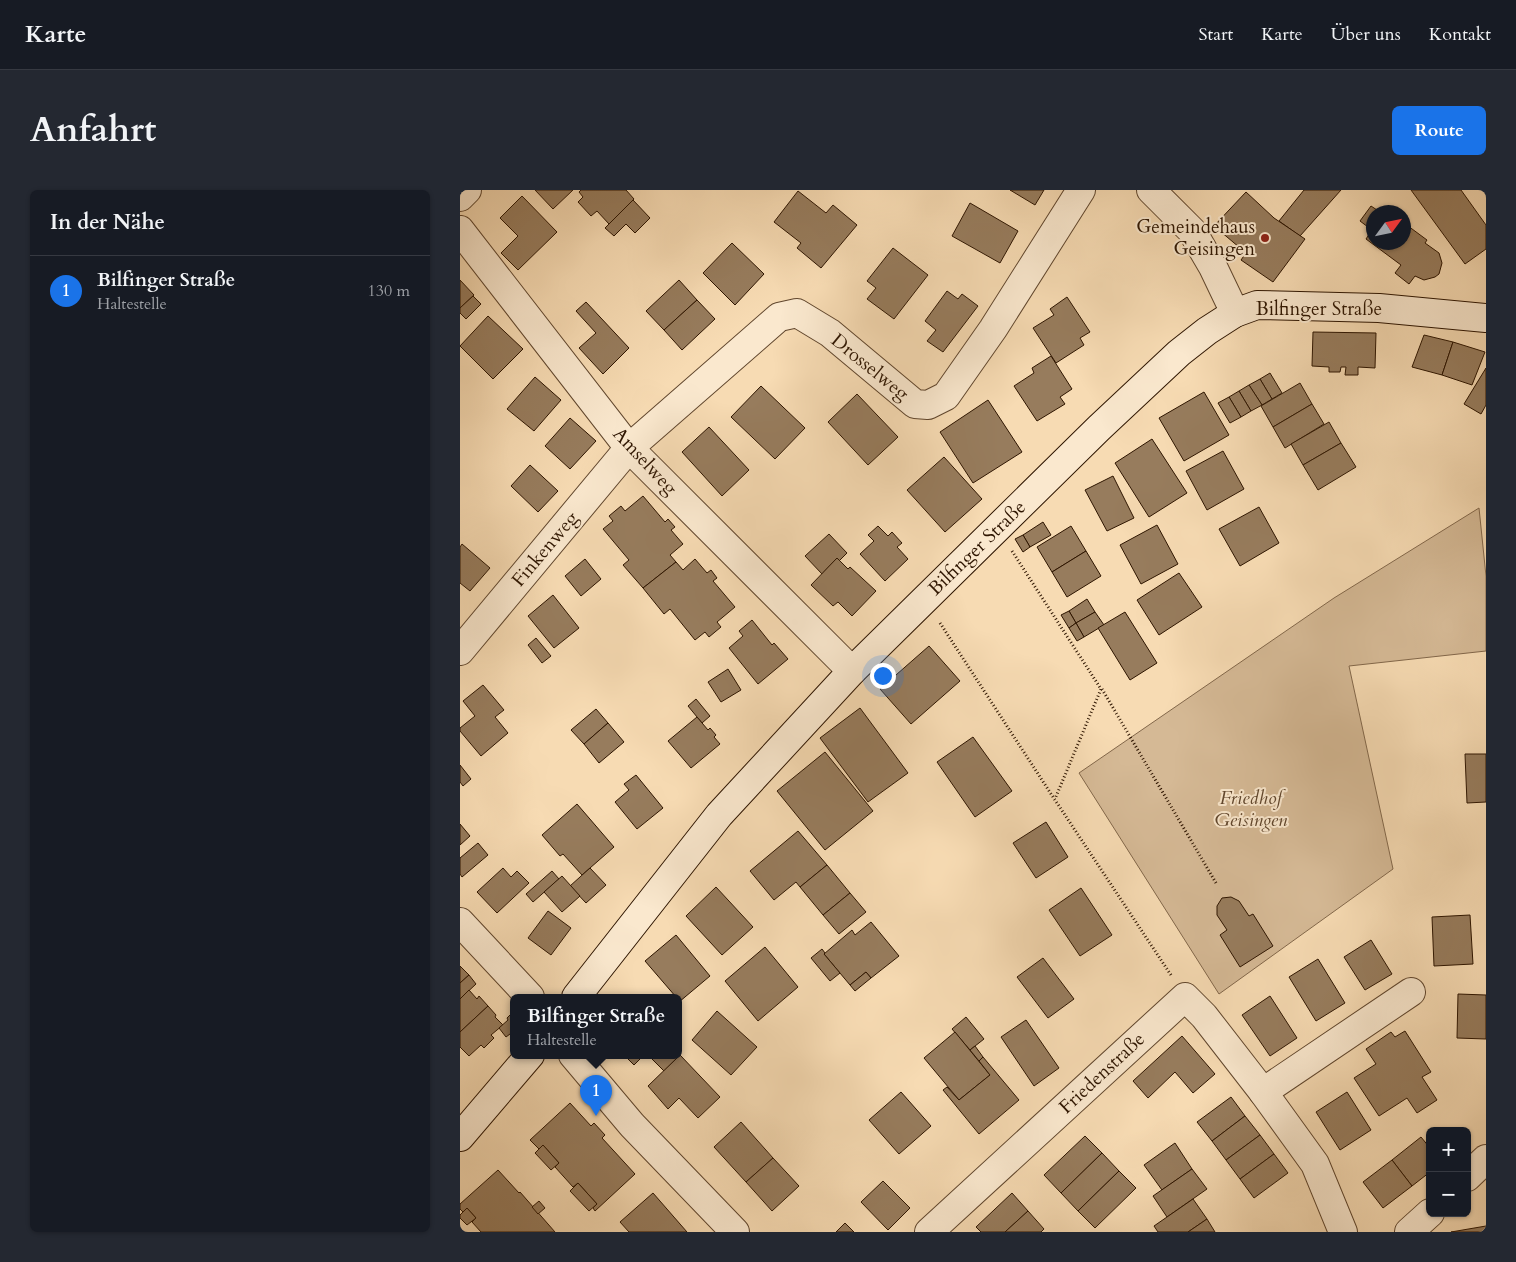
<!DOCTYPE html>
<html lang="de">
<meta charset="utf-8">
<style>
body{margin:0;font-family:Cardo,serif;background:#242831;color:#f1f3f6}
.controls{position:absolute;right:15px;bottom:15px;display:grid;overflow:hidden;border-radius:8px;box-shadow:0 1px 4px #0004}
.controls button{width:45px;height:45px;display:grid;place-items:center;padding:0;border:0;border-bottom:1px solid #363941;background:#171b24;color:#f1f3f6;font:25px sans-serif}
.compass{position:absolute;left:906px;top:15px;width:45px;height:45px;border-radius:50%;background:#171b24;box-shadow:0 1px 4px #0004;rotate:57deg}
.you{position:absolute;left:422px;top:485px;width:18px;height:18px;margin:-12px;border:4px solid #fff;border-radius:50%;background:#1a73e8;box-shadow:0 0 0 8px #1a73e833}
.badge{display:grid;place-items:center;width:32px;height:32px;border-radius:50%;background:#1a73e8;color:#fff;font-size:16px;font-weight:700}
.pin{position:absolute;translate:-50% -41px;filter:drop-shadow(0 1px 2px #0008)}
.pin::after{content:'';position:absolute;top:26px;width:18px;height:15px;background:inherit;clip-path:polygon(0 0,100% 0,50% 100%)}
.popup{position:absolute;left:50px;top:804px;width:172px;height:65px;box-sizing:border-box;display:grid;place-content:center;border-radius:8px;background:#171b24;filter:drop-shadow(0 1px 4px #0005);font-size:16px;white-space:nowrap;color:#9ea1a6}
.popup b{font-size:19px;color:#f1f3f6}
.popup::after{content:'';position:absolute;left:50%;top:100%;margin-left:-10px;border:10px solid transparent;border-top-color:#171b24}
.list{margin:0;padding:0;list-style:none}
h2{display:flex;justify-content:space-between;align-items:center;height:65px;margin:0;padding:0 20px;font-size:21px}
h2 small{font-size:16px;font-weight:400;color:#9ea1a6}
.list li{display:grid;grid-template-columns:32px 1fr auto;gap:15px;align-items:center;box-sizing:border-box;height:70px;padding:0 20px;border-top:1px solid #363941}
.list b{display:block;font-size:19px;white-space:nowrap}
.list p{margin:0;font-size:16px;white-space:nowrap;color:#9ea1a6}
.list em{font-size:16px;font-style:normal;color:#9ea1a6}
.map{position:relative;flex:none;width:1026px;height:1042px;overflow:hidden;border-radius:8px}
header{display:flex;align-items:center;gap:30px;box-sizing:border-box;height:70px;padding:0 25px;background:#171b24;border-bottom:1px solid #363941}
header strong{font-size:24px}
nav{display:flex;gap:28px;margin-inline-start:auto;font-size:18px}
.intro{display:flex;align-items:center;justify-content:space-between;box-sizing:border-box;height:120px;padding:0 30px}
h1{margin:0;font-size:35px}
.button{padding:12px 22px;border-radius:8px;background:#1a73e8;color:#fff;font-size:18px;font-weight:700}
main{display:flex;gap:30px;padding:0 30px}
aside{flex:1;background:#171b24;border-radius:8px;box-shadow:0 1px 4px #0004}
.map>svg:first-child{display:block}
.green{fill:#d5b995;stroke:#82674a}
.building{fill:#977c5d;stroke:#2e1500}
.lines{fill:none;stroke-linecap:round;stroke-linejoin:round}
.street-casing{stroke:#60462d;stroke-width:30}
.secondary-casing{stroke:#2e1500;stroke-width:30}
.path{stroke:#2e1500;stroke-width:3;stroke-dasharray:1 2.5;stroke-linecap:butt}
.street{stroke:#fae8ce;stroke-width:28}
.secondary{stroke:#fae8ce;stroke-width:28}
.poi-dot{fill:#8f2418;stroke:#fae8ce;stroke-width:2}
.labels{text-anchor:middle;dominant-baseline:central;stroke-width:4;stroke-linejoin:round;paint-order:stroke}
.poi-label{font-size:19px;fill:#2e1500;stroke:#fae8ce;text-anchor:end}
.street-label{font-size:19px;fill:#2e1500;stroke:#fae8ce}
.park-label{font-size:19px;font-style:italic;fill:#60462d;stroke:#fae8ce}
</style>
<header>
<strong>Karte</strong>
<nav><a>Start</a><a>Karte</a><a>Über uns</a><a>Kontakt</a></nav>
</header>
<div class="intro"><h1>Anfahrt</h1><a class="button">Route</a></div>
<main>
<aside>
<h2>In der Nähe<small></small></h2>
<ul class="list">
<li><span class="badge">1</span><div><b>Bilfinger Straße</b><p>Haltestelle</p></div><em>130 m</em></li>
</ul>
</aside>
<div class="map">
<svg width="1026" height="1042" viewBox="0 0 1026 1042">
<rect width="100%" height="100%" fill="#f7dbb3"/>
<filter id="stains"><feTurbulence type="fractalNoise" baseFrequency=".004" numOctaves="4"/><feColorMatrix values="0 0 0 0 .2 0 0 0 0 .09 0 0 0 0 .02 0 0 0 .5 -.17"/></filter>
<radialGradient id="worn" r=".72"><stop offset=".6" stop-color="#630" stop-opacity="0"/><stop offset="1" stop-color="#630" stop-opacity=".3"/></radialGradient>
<!-- green -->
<path class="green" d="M1019 318 1026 386V461L889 476 933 679 759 804 619 583 874 408Z"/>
<!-- building -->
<g class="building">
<path d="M75 0H113L93 19Z"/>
<path d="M121 0H166L174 9 149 34 137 21 131 26 118 12 123 7 119 2Z"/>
<path d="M550 0H584L575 15Z"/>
<path d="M844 0H881L840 46 819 31Z"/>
<path d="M951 0H1001L1026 35V59L1005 74Z"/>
<path d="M338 1 366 23 373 15 397 35 361 78 337 58 341 53 314 32Z"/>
<path d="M786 2 814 28 845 49 813 92 781 70 786 63 754 36Z"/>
<path d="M62 6 97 42 58 80 41 63 58 46 40 28Z"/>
<path d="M173 10 190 28 175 43 166 34 154 46 145 38Z"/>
<path d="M510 13 558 41 540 73 492 46Z"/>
<path d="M911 16 920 22H914V52H944V33L967 50 965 53 979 63 982 73 979 84 975 87 964 90 955 86 949 94 935 83 941 75 906 49 912 40 900 31Z"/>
<path d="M272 53 304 84 275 115 243 83Z"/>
<path d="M433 58 468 85 434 129 407 109 416 98 407 91Z"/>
<path d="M0 90 14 105 0 118Z"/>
<path d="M219 90 237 110 204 140 186 121Z"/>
<path d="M487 101 498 109 502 104 518 116 483 162 467 151 476 140 465 131Z"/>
<path d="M13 106 21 114 6 129 0 123V118Z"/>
<path d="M607 107 630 142 620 148 624 155 596 173 573 138 594 125 590 119Z"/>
<path d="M237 110 255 129 222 160 204 140Z"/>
<path d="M126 112 169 158 143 184 119 158 136 143 116 121Z"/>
<path d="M28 126 63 159 33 189 0 156Z"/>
<path d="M853 142 916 143 915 178 898 177V185H885L886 177H881L880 182H869V177L852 176Z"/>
<path d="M964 145 993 152 982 185 952 177Z"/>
<path d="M993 152 1025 162 1012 195 982 185Z"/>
<path d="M591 166 612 199 600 207 605 214 577 231 554 196 574 183 572 178Z"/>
<path d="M1026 178V215L1021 224 1004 214Z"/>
<path d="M810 183 822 203 812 209 800 189Z"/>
<path d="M75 187 101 210 74 241 47 219Z"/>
<path d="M800 189 812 209 802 215 789 195Z"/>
<path d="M840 193 852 214 813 237 801 216Z"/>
<path d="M789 195 802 215 791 221 779 201Z"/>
<path d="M301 196 345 238 315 269 271 227Z"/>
<path d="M779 201 791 221 781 227 769 207Z"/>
<path d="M744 202 769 245 724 271 699 228Z"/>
<path d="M397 204 438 247 408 275 368 232Z"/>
<path d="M769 207 781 227 770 233 758 213Z"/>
<path d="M528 210 562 262 513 293 480 242Z"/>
<path d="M852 214 864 234 825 258 813 237Z"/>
<path d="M110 228 136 251 110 279 85 256Z"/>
<path d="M869 232 881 253 843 275 831 254Z"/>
<path d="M249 237 289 280 262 306 222 262Z"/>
<path d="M692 249 727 303 689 327 655 273Z"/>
<path d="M881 253 896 277 858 300 843 275Z"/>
<path d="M763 261 784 299 747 320 726 281Z"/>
<path d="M484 267 522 309 485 342 447 300Z"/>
<path d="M70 275 98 301 78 322 51 296Z"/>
<path d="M653 286 674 328 647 341 625 300Z"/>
<path d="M183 306 205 332 208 329 215 337 211 340 223 354 210 365 216 372 183 398 163 375 169 370 143 339 153 331 149 326 161 316 165 321Z"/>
<path d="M799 317 819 353 780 376 759 339Z"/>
<path d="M583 332 591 345 570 357 563 345Z"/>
<path d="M697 335 718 374 681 394 660 355Z"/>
<path d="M418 336 428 346 432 342 442 353 437 357 448 369 425 391 400 364 414 351 408 345Z"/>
<path d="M611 336 626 361 592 382 577 357Z"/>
<path d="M369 344 387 363 379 371 377 368 362 384 345 366Z"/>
<path d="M563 345 570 357 563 362 555 349Z"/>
<path d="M2 354 30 378 10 401 0 393V357Z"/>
<path d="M626 361 641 386 607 407 592 382Z"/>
<path d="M377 368 388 379 390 377 416 401 392 426 378 412 373 416 351 395Z"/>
<path d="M125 369 141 389 121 406 105 386Z"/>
<path d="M235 369 247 383 251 380 257 388 253 391 275 417 257 432 261 437 249 447 245 442 235 450 210 419 204 424 183 398 216 372 223 380Z"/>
<path d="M719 383 742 417 699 445 677 410Z"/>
<path d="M93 405 119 438 94 458 68 426Z"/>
<path d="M627 409 635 422 616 433 609 421Z"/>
<path d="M609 421 616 433 609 438 601 425Z"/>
<path d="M635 422 644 435 624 447 616 433Z"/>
<path d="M665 422 697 473 670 490 638 438Z"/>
<path d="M292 430 312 455 314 453 328 469 298 494 269 458 283 446 279 441Z"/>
<path d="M616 433 624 447 617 451 609 438Z"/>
<path d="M76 448 91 466 82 473 68 455Z"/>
<path d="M469 456 500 491 451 534 420 499Z"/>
<path d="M268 479 281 500 261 512 248 492Z"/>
<path d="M23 495 44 520 35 527 48 543 21 566 0 541V538L15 526 3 511Z"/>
<path d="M236 509 250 526 242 533 228 516Z"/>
<path d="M400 518 448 583 408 612 360 548Z"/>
<path d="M136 519 148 533 124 554 111 540Z"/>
<path d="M237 527 248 540 250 538 256 545 254 547 260 554 231 578 208 551Z"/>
<path d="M148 533 164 552 139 573 124 554Z"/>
<path d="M513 547 552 601 515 627 477 572Z"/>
<path d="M365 562 413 621 365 660 317 601Z"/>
<path d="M1005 564H1026V612L1007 613Z"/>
<path d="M0 575 11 589 3 596 0 592Z"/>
<path d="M176 585 203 618 177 639 155 612 169 600 164 594Z"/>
<path d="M117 614 154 657 122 685 103 664 100 666 82 645Z"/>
<path d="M586 632 608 667 576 688 553 653Z"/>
<path d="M0 634 10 646 0 655Z"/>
<path d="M338 641 367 675 340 697 336 692 314 710 290 681Z"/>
<path d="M18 653 28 665 2 687 0 684V668Z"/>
<path d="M367 675 390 703 363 725 340 697Z"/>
<path d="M43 678 51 687 57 681 69 693 37 723 17 702Z"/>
<path d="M130 678 146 695 126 713 110 696Z"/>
<path d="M92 681 99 689 73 712 66 704Z"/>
<path d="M102 686 120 706 102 722 84 702Z"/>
<path d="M256 697 293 737 262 765 226 726Z"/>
<path d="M621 698 652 745 620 766 589 720Z"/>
<path d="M390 703 406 722 379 744 363 725Z"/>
<path d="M771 707 779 711 789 726 793 724 813 756 780 777 760 745 767 740 757 725V716L762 708Z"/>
<path d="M88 721 111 738 91 765 68 748Z"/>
<path d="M1010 725 1013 774 974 776 972 727Z"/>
<path d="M411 732 439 766 411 788 406 782 390 795 364 764 392 740 395 745Z"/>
<path d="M216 745 250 786 219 812 218 807H216L185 771Z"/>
<path d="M911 750 932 784 905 800 884 767Z"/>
<path d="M305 757 338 797 298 831 265 791Z"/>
<path d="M362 759 365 763 364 764 380 783 370 791 351 768Z"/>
<path d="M583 768 614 809 588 828 557 787Z"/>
<path d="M858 769 885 813 856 831 829 787Z"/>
<path d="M0 776 9 785 0 793Z"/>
<path d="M406 782 411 788 395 801 390 795Z"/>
<path d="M9 785 16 794 0 809V793Z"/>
<path d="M9 800 17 809 19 806 28 816 0 842V809Z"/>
<path d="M998 804 1026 805V849L997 848Z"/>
<path d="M810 806 837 848 810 866 782 825Z"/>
<path d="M28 816 36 825 35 827 43 835 31 845 34 848 24 858 21 855 9 866 0 857V842Z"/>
<path d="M257 821 297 857 271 885 232 850Z"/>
<path d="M53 822 54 841 46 847 39 838 48 830 47 828Z"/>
<path d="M506 827 524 849 510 860 492 839Z"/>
<path d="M566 830 599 878 574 896 541 847Z"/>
<path d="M945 841 971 882 962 887 977 910 957 923 947 908 919 926 894 888 916 874 906 859 931 842 935 847Z"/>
<path d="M495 842 530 885 499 910 464 868Z"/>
<path d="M722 846 755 884 733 903 715 882 688 908 673 891Z"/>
<path d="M515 856 523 867 519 871 510 860Z"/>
<path d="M218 864 220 865 204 881 188 865Z"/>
<path d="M164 865H184L174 875Z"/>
<path d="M220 865 260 907 238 928 219 908 208 919 188 896Z"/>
<path d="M523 867 559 910 519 944 483 900 487 897 499 910 530 885 519 871Z"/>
<path d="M441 902 471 936 439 964 409 930Z"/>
<path d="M887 902 911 940 880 960 856 922Z"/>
<path d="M771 907 785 926 752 951 737 932Z"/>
<path d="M110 913 131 936 134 933 145 945 142 948 175 984 135 1021 133 1018 137 1014 118 993 113 997 95 977 99 973 83 955 79 959 70 950Z"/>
<path d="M785 926 800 945 766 970 752 951Z"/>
<path d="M281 932 313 968 286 992 254 957Z"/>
<path d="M800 945 814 964 780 989 766 970Z"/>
<path d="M625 946 642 963 601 1003 584 985Z"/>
<path d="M961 947 970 958V982L952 996 932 970Z"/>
<path d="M715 953 732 979 702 1000 684 975Z"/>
<path d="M83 955 99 973 91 980 75 963Z"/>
<path d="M642 963 659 981 618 1021 601 1003Z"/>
<path d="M814 964 828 983 794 1008 780 989Z"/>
<path d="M313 968 339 996 312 1021 286 992Z"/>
<path d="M932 970 952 996 923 1018 903 992Z"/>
<path d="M732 979 747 999 707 1027 693 1006Z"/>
<path d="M38 980 59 1003 60 1002 95 1042H21L12 1032 16 1028 7 1018 3 1022 0 1019V1014Z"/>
<path d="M659 981 676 998 635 1038 618 1021Z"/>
<path d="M423 991 450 1018 428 1040 401 1012Z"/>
<path d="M118 993 137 1014 129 1021 110 1001Z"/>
<path d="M193 1003 227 1042H169L160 1032Z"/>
<path d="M552 1003 568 1021 545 1042H521L516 1037Z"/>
<path d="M733 1009 747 1029 728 1042H698L694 1036Z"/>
<path d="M79 1011 85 1018 78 1024 72 1017Z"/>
<path d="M7 1018 16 1028 7 1035 0 1028V1025Z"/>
<path d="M568 1021 584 1039 581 1042H545Z"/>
<path d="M747 1029 755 1042H728Z"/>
<path d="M385 1033 394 1042H376Z"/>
<path d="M1026 1036V1042H991Z"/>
</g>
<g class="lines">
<!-- street casing -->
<g class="street-casing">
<g id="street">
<path d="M691 0 732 41 753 77 775 123"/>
<path d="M0 7 7 0"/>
<path d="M0 40 169 258 392 481"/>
<path d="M0 461 169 258 319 127 337 123 370 143 455 214 468 215 486 206 533 139 621 0"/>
<path d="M0 732 70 807"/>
<path d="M113 865 172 935 275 1042"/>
<path d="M803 902 951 802"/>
<path d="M1007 987 1026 969"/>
<path d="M469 1042 725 807 744 826 803 902 855 974 883 1042"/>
<path d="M949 1042 970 1023"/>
</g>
</g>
<!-- secondary casing -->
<g class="secondary-casing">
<g id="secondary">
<path d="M116 807 259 625 392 481 639 238 719 163 747 141 775 123 797 115 919 118 1026 128"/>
<path d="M0 947 70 865"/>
</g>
</g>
<!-- path -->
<g class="path">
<path d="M552 361 641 499 595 609"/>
<path d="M480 433 595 610 711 785"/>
<path d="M642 499 756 693"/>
</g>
<!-- street -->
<use href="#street" class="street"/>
<!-- secondary -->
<use href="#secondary" class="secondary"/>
</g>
<!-- markers -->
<circle class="poi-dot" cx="805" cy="48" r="5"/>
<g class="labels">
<!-- poi labels -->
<g class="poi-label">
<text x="795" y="37">Gemeindehaus<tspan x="795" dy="22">Geisingen</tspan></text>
</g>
<!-- street labels -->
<g class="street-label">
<text x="859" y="119">Bilfinger Straße</text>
<text transform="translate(410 177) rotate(39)">Drosselweg</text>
<text transform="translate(185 271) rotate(47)">Amselweg</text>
<text transform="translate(517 358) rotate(-44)">Bilfinger Straße</text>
<text transform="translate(85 359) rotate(-50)">Finkenweg</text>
<text transform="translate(642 883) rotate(-43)">Friedenstraße</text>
</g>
<!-- park labels -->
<g class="park-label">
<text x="791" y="608">Friedhof<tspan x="791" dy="22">Geisingen</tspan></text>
</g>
</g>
<rect width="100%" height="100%" filter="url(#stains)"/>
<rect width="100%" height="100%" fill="url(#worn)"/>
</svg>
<div class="controls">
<button>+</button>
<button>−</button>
</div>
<svg class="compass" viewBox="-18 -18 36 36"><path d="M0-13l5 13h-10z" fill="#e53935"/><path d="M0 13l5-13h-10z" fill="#9ea1a6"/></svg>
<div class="you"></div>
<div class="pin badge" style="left:136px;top:926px">1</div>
<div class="popup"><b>Bilfinger Straße</b>Haltestelle</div>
</div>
</main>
